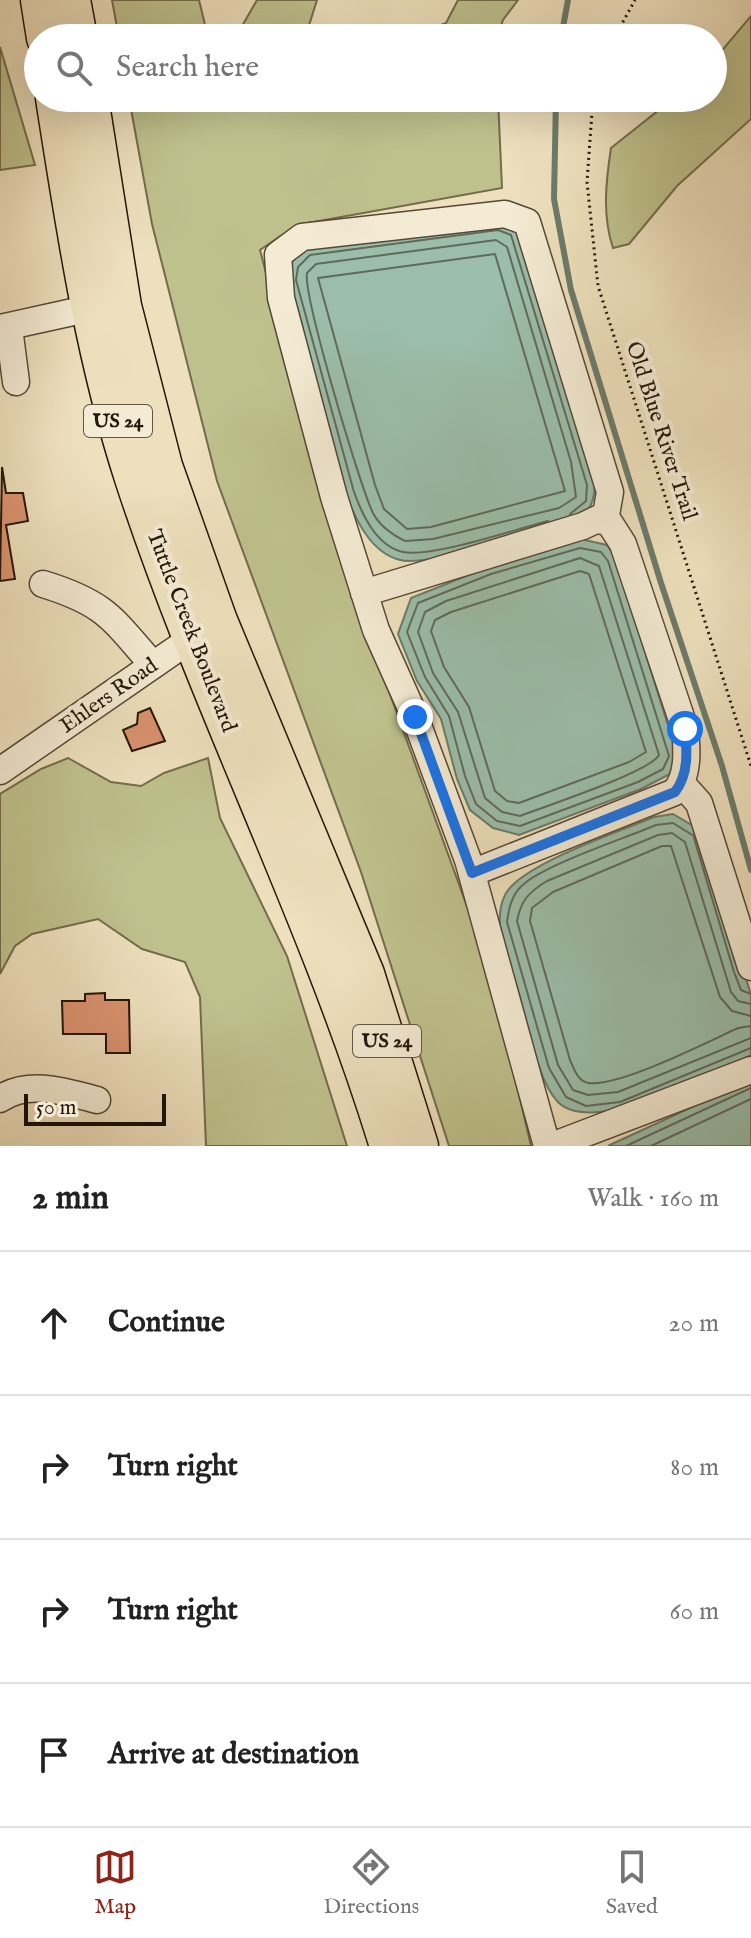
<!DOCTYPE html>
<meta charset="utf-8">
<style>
body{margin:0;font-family:"IM FELL English",serif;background:#f2f2f2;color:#222}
.scale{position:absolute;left:24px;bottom:20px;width:142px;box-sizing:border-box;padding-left:8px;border:4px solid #241609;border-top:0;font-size:22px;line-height:28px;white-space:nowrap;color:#241609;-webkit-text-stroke:6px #f4ebd4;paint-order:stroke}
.stop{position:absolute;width:24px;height:24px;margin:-18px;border:6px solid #1a73e8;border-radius:50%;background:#fff}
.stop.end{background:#1a73e8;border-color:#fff;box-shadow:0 2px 8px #0008}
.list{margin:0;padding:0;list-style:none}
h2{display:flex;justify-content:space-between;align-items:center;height:104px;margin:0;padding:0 32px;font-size:34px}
h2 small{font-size:26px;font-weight:400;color:#767676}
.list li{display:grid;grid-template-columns:52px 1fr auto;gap:24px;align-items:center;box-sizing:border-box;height:144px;padding:0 32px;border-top:2px solid #e0e0e0}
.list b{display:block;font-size:30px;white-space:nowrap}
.list em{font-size:26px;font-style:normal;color:#767676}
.icon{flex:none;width:44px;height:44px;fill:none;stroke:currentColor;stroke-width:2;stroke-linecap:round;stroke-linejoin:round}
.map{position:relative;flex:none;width:751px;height:1146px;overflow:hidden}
.search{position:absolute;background:#fff;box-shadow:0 8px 32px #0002;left:24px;right:24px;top:24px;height:88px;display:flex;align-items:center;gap:20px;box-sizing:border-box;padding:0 28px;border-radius:44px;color:#767676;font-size:30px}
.sheet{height:680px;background:#fff}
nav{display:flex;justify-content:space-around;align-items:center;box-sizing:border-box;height:112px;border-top:2px solid #e0e0e0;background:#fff;font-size:22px;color:#767676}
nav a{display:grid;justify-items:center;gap:4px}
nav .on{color:#8f2418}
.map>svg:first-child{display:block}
.green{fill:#bfc18d;stroke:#726c4b;stroke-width:2}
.water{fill:#9bbeaa;stroke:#6b7b6a;stroke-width:2}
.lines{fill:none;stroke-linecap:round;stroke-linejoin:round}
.shore{stroke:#606a5a;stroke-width:2}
.stream{stroke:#6b7b6a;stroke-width:6}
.building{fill:#d9936f;stroke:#241609;stroke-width:2}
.minor-casing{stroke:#564836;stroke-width:29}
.highway-casing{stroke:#241609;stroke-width:41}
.path{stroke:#241609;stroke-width:3;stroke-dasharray:2 4;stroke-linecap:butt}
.minor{stroke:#f4ebd4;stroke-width:26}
.highway{stroke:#eee0bd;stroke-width:38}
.route{stroke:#1a73e8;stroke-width:10}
.labels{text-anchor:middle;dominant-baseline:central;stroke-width:8;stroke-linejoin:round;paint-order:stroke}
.shield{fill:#f4ebd4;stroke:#625646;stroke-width:2}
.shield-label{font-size:20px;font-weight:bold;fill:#241609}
.street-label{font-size:22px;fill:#241609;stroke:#f4ebd4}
</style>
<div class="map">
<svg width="751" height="1146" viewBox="0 0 751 1146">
<rect width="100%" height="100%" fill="#eee0bd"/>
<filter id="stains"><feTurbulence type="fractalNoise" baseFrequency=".0025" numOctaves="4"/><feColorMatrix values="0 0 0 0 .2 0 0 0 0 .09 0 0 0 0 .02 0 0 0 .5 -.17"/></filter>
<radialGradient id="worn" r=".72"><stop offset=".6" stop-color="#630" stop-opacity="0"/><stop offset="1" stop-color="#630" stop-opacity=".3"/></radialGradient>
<!-- green -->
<g class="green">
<path d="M112 0H199L208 37 238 33 257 0H317L305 38H119Z"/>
<path d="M458 0H518L503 20 497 38H409L446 23Z"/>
<path d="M751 16V119L677 186 629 244 613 248C602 215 606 181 611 148L674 98H713V61Z"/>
<path d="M0 47 35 165 0 170Z"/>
<path d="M129 98H498L502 188 297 225 260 250 339 554 489 967 531 1146H449L361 872 217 481 152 224Z"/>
<path d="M68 758 111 782 141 786 164 773 208 758 220 818 287 956 347 1146H206L200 997 185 962 142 949 98 919 32 934 15 946 0 974V794L41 769Z"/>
</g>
<!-- water -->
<g class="water">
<path d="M500 222 516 228 595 484C594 508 587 516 566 525 532 533 429 567 400 560 371 553 356 520 346 495L287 280 290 264 307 247Z"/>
<path d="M580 539 607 545 615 557 678 757 670 774 641 789 519 835 493 828 470 810 457 779 441 719 417 681 398 634 411 598 489 567Z"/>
<path d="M673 814 700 830 751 995V1055C715 1074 592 1137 558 1102 537 1081 528 1023 519 994 511 964 490 925 505 895 519 865 621 831 654 817Z"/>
<path d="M751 1080V1146H608L612 1144Z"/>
</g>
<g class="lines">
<!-- shore -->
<g class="shore">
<path d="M496 240 507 247 571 462 576 497 559 508 433 539 405 541C393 535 379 525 373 513 360 487 303 295 307 273L316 264Z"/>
<path d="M495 254 565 491 431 527 407 529 384 509 375 485 318 278Z"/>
<path d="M548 521C516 529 432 558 403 552 376 546 362 514 354 492L296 280 298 267 310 255 498 230 511 235 587 485 586 501 570 514"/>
<path d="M580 548 601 552 608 561 669 756 663 769 638 782 520 826 497 821 476 804 465 776 449 716 425 677 407 632 418 603 491 574Z"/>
<path d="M580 558 599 566 659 755C650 772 543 807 520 816L502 812 485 798 458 712 433 673 418 632 425 612 446 601Z"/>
<path d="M580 571 589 574 646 752 629 762 519 803 507 801 495 791 469 707 444 667 431 631 435 620 451 612Z"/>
<path d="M694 836 673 823 656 825C623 839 550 863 525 883 512 893 509 907 507 922L549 1068 566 1097 586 1106 620 1102 751 1048"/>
<path d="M694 838 734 972 741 990 751 994"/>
<path d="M751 1004 738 1001 731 992 685 842 672 833 658 835 547 881C529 892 521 900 517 921L558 1065 573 1090 588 1095 618 1092 751 1038"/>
<path d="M751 1016 732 1011 720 997 671 846H662L553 892 532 908 530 921 570 1060C574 1069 578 1082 589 1083 619 1087 708 1042 738 1028L751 1026"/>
<path d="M626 1146 751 1088"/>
<path d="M651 1146 751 1099"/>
</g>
<!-- stream -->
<g class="stream">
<path d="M561 38 568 0"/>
<path d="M556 98 554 199 571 290 661 583 722 766 751 870"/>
</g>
</g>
<!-- building -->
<g class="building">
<path d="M2 467 6 493H23L28 521 6 525 15 579 0 581Z"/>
<path d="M150 708 165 741 132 751 123 730 137 724 138 713Z"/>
<path d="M105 993V1000H129L130 1053H106V1034H63L62 1001H85V994Z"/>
</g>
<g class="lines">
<!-- minor casing -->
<g class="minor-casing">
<g id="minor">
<path d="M0 328 91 308"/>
<path d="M9 328 16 382"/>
<path d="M43 584C105 603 112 618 153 665"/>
<path d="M364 593 583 526 606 515 610 492 527 222 505 214 302 237 278 255 281 298 334 497 376 630 415 717 468 860 547 1146"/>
<path d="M0 771 204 630"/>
<path d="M682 784 699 803 751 967"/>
<path d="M472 873 675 792C689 775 687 750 685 729L623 544 609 522 596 520"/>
<path d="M0 1099C28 1079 67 1092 97 1100"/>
<path d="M552 1146 751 1070"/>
</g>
</g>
<!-- highway casing -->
<g class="highway-casing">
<g id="highway">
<path d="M40 0 46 38"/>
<path d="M71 0 78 38"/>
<path d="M55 98C75 225 94 355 134 478 208 705 319 917 389 1146"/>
<path d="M89 98 122 306 163 466 218 621 365 974 419 1146"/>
</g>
</g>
<!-- path -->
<g class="path">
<path d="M614 38 635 0"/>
<path d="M593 98 587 182 598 286 751 766"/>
</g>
<!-- minor -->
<use href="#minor" class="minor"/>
<!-- highway -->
<use href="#highway" class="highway"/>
</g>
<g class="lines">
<!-- route -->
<path class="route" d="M415 717 472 873 675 792C689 774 687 750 685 729"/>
</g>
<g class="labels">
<!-- shield labels -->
<g class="shield">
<rect x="84" y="405" width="68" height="32" rx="6"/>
<rect x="353" y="1025" width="68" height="32" rx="6"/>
</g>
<g class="shield-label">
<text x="118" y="421">US 24</text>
<text x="387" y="1041">US 24</text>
</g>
<!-- street labels -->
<g class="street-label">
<text transform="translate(661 431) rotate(72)">Old Blue River Trail</text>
<text transform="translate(191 631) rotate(69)">Tuttle Creek Boulevard</text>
<text transform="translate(109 696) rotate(-35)">Ehlers Road</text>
</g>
</g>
<rect width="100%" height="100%" filter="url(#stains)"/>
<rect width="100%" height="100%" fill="url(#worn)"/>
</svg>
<div class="scale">50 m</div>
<div class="stop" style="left:685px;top:729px"></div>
<div class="stop end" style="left:415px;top:717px"></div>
<div class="search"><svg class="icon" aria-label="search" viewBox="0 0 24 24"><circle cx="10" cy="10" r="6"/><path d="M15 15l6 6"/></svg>Search here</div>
</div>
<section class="sheet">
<h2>2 min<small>Walk · 160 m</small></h2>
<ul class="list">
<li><svg class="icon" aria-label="ahead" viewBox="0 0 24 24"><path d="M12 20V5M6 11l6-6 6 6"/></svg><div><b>Continue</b></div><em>20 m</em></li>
<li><svg class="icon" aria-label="right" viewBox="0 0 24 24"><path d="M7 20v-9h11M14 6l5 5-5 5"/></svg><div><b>Turn right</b></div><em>80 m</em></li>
<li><svg class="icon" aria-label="right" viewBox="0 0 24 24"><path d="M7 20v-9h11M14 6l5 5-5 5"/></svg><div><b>Turn right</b></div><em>60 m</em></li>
<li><svg class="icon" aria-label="arrive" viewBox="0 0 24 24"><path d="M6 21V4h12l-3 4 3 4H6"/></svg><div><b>Arrive at destination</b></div></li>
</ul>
</section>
<nav>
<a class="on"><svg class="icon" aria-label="map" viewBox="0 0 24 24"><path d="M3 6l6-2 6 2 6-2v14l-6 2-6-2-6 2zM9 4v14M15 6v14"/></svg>Map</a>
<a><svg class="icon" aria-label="directions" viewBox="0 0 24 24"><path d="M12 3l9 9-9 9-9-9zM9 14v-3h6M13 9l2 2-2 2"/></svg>Directions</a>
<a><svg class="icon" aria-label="saved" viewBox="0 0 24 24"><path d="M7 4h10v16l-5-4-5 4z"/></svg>Saved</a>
</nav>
